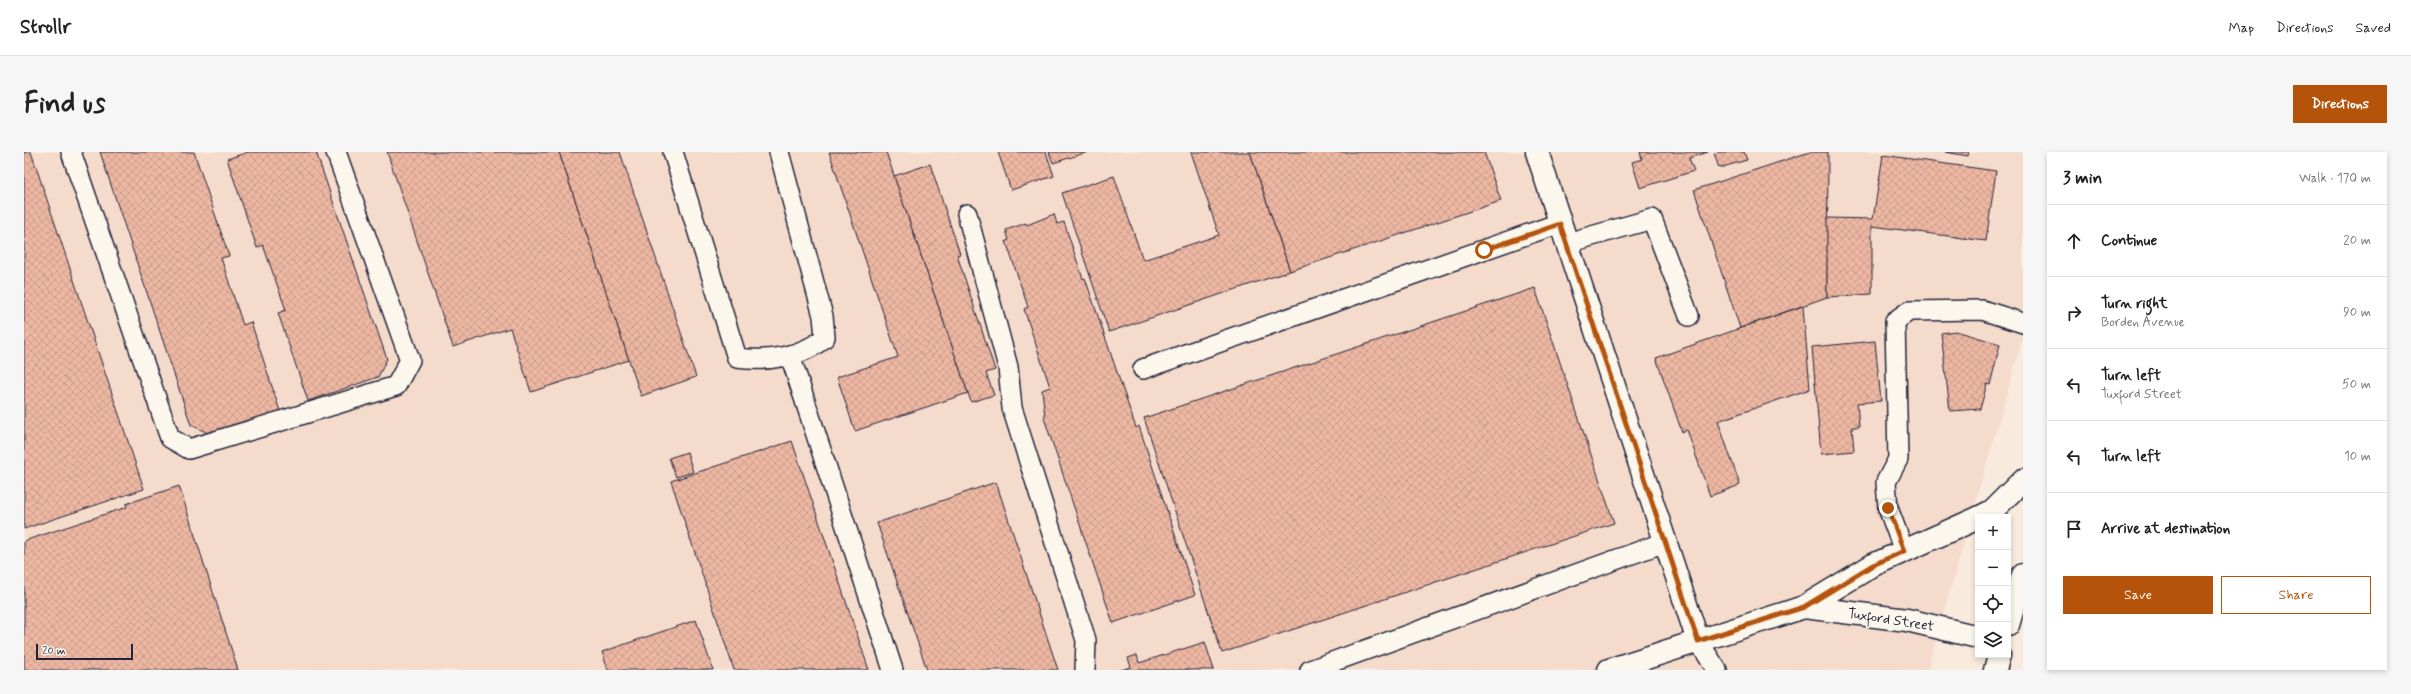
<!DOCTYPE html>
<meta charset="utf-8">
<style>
body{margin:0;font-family:Mynerve,sans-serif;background:#f6f6f6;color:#222}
.controls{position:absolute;right:12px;bottom:12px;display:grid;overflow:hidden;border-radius:0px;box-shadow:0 2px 6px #0003}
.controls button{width:36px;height:36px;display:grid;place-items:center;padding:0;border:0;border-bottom:1px solid #e0e0e0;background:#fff;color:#222;font:20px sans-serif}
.scale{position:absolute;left:12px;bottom:10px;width:97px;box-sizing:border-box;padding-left:4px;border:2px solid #22223b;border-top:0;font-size:11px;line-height:14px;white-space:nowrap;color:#22223b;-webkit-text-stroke:3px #fbf7ec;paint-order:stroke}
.stop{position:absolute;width:12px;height:12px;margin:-9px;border:3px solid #b45309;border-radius:50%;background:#fff}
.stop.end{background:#b45309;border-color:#fff;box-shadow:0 1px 4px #0008}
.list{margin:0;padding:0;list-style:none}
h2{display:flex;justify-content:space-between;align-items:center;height:52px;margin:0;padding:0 16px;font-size:17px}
h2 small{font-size:13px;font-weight:400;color:#767676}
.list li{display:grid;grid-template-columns:26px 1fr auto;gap:12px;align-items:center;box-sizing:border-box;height:72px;padding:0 16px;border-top:1px solid #e0e0e0}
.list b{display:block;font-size:15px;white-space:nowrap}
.list p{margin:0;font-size:13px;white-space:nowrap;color:#767676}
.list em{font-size:13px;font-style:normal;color:#767676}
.actions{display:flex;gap:8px;padding:12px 16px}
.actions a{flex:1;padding:9px 0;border:1px solid #b45309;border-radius:0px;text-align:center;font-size:14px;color:#b45309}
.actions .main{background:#b45309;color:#fff}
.icon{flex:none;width:22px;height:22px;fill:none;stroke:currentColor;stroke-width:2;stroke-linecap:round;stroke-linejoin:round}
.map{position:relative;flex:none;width:1999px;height:518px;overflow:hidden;border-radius:0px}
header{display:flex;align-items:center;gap:24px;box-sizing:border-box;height:56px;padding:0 20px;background:#fff;border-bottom:1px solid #e0e0e0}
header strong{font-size:19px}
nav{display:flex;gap:22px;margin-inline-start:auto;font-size:14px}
.intro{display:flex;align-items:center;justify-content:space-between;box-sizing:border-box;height:96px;padding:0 24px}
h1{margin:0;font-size:28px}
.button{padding:10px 18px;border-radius:0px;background:#b45309;color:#fff;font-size:14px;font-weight:700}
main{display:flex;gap:24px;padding:0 24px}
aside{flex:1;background:#fff;border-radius:0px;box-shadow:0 2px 6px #0003}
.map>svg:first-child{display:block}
.built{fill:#f5dbcb}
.building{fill:url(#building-cross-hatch);stroke:#22223b}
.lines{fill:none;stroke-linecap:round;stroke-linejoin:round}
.lane-casing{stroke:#22223b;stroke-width:22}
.street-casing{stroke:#22223b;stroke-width:25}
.secondary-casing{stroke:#22223b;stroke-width:25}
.primary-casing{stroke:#22223b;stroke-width:25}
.lane{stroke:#fbf7ec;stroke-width:19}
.street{stroke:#fbf7ec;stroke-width:22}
.secondary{stroke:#fbf7ec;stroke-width:22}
.primary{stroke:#fbf7ec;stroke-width:22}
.route{stroke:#b45309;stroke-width:5}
.labels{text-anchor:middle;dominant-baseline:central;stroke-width:3.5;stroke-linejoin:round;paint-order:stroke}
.street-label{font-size:14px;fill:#22223b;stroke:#fbf7ec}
</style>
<header>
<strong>Strollr</strong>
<nav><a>Map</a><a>Directions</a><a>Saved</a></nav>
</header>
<div class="intro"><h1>Find us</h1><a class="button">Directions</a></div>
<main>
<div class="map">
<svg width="1999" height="518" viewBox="0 0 1999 518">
<defs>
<pattern id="building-cross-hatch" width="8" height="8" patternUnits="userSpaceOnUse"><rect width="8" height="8" fill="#edb7a2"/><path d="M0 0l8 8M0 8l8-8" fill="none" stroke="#cb9d8c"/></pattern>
</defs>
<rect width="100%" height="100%" fill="#f8eadd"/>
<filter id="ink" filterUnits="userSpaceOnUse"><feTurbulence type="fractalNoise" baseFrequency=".025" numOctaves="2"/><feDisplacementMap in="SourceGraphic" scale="8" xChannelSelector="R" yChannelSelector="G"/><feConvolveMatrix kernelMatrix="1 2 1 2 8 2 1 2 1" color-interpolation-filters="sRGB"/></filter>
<g filter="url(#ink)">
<!-- built -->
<path class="built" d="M0 0H1999V185L1903 518H0Z"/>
<!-- building -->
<g class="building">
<path d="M0 0H7L120 337 0 377Z"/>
<path d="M76 0H170L205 104 197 106 219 173 227 170 256 259 186 282 167 273Z"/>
<path d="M224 0H292L363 207 354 225 284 249 254 161 262 158 239 93 233 96 203 7Z"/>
<path d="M363 0H535L605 208 507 240 486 176 429 195Z"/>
<path d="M535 0H596L672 225 617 244Z"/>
<path d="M805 0H862L944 241 831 279 813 225 874 205Z"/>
<path d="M974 0H1022L1030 24 987 38Z"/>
<path d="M1025 0H1064L1029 11Z"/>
<path d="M1167 0H1226L1266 119 1085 180 1038 41 1090 24 1119 108 1195 83Z"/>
<path d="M1226 0H1460L1477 49 1266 119Z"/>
<path d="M1616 0H1684L1665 6 1670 19 1616 36 1608 10 1618 7Z"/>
<path d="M1694 0H1720L1723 8 1695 16 1690 1Z"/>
<path d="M1786 0H1804L1803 145 1716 176 1670 38Z"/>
<path d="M1921 0H1945L1944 4Z"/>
<path d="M1859 3 1972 19 1962 89 1848 74V142L1803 145V66L1849 67Z"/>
<path d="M906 12 936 102 933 103 971 218 962 221 970 243 947 250 870 24Z"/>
<path d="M1030 62 1033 72 1040 70 1059 127 1061 126 1112 276 1115 274 1171 443 1089 471 1020 266 1021 265 1018 238 1026 235 1000 157 1004 155 982 89 985 88 982 78 1002 71 1003 73Z"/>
<path d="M1511 136 1590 371 1198 501 1120 266Z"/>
<path d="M1779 154 1786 237 1694 269 1716 333 1686 344 1663 278 1658 280 1632 206Z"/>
<path d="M1932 179 1976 192 1966 233 1963 232 1956 257 1926 259 1917 181Z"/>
<path d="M1851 189 1857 249 1833 251 1835 275H1828L1830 299 1797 302 1788 195Z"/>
<path d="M768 289 845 518H710L647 329Z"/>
<path d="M663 300 669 320 652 325 645 306Z"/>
<path d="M972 330 1034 518H903L853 371Z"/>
<path d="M155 334 214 518H0V389L103 355 102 352Z"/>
<path d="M672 468 689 518H584L578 500Z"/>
<path d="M1181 490 1190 518H1097L1107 515 1104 506 1113 503 1115 511Z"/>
</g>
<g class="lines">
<!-- lane casing -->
<g class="lane-casing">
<g id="lane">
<path d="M47 0 146 286 165 297 372 234 386 208 312 0"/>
<path d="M649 0 713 206C742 210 780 205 801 185L799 164 755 0"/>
<path d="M943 62 984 215 988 256 1062 488 1061 518"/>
<path d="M1543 91 1628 67 1665 164"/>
<path d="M766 203 869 518"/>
<path d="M1119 217 1536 71"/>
<path d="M1880 399 1864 356 1862 330 1874 307 1871 169 1885 159 1958 158 1999 171"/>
<path d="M1674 489 1693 518"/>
<path d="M1286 518 1641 390"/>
</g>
</g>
<!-- street casing -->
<g class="street-casing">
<g id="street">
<path d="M1513 0 1674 489"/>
<path d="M1585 518 1780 455 1883 468 1954 485"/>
</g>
</g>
<!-- secondary casing -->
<g class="secondary-casing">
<g id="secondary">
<path d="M1956 365 1968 359 1999 328"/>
<path d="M1780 455 1849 413 1954 366"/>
</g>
</g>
<!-- primary casing -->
<g class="primary-casing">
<g id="primary">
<path d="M1984 473 1999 423"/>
<path d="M1971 518 1975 503"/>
</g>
</g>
<!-- lane -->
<use href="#lane" class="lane"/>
<!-- street -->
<use href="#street" class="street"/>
<!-- secondary -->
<use href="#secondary" class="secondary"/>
<!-- primary -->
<use href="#primary" class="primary"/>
</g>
</g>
<g class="lines" filter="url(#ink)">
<!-- route -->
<path class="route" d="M1460 98 1536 72 1674 489 1780 455 1849 413 1880 399 1864 356"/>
</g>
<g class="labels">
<!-- street labels -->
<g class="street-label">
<text transform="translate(1867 468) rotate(9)">Tuxford Street</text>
</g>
</g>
</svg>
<div class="controls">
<button>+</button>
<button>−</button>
<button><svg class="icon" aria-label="locate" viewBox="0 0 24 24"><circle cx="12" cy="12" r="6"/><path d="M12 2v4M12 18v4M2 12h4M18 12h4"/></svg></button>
<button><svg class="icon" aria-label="layers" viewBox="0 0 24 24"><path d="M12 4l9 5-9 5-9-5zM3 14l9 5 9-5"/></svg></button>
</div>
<div class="scale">20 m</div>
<div class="stop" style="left:1460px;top:98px"></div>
<div class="stop end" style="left:1864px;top:356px"></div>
</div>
<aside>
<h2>3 min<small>Walk · 170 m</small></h2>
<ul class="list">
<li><svg class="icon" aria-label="ahead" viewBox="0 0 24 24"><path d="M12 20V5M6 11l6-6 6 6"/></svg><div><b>Continue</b></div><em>20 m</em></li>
<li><svg class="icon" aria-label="right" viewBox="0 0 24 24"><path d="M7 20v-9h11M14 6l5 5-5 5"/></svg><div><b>Turn right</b><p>Borden Avenue</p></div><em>90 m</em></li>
<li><svg class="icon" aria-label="left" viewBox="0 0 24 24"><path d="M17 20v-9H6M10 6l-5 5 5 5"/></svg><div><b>Turn left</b><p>Tuxford Street</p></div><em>50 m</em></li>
<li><svg class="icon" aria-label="left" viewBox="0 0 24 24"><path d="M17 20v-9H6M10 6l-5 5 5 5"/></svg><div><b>Turn left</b></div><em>10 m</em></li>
<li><svg class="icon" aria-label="arrive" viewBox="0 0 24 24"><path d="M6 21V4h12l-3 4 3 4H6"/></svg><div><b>Arrive at destination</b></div></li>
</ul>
<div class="actions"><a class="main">Save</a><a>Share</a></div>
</aside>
</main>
